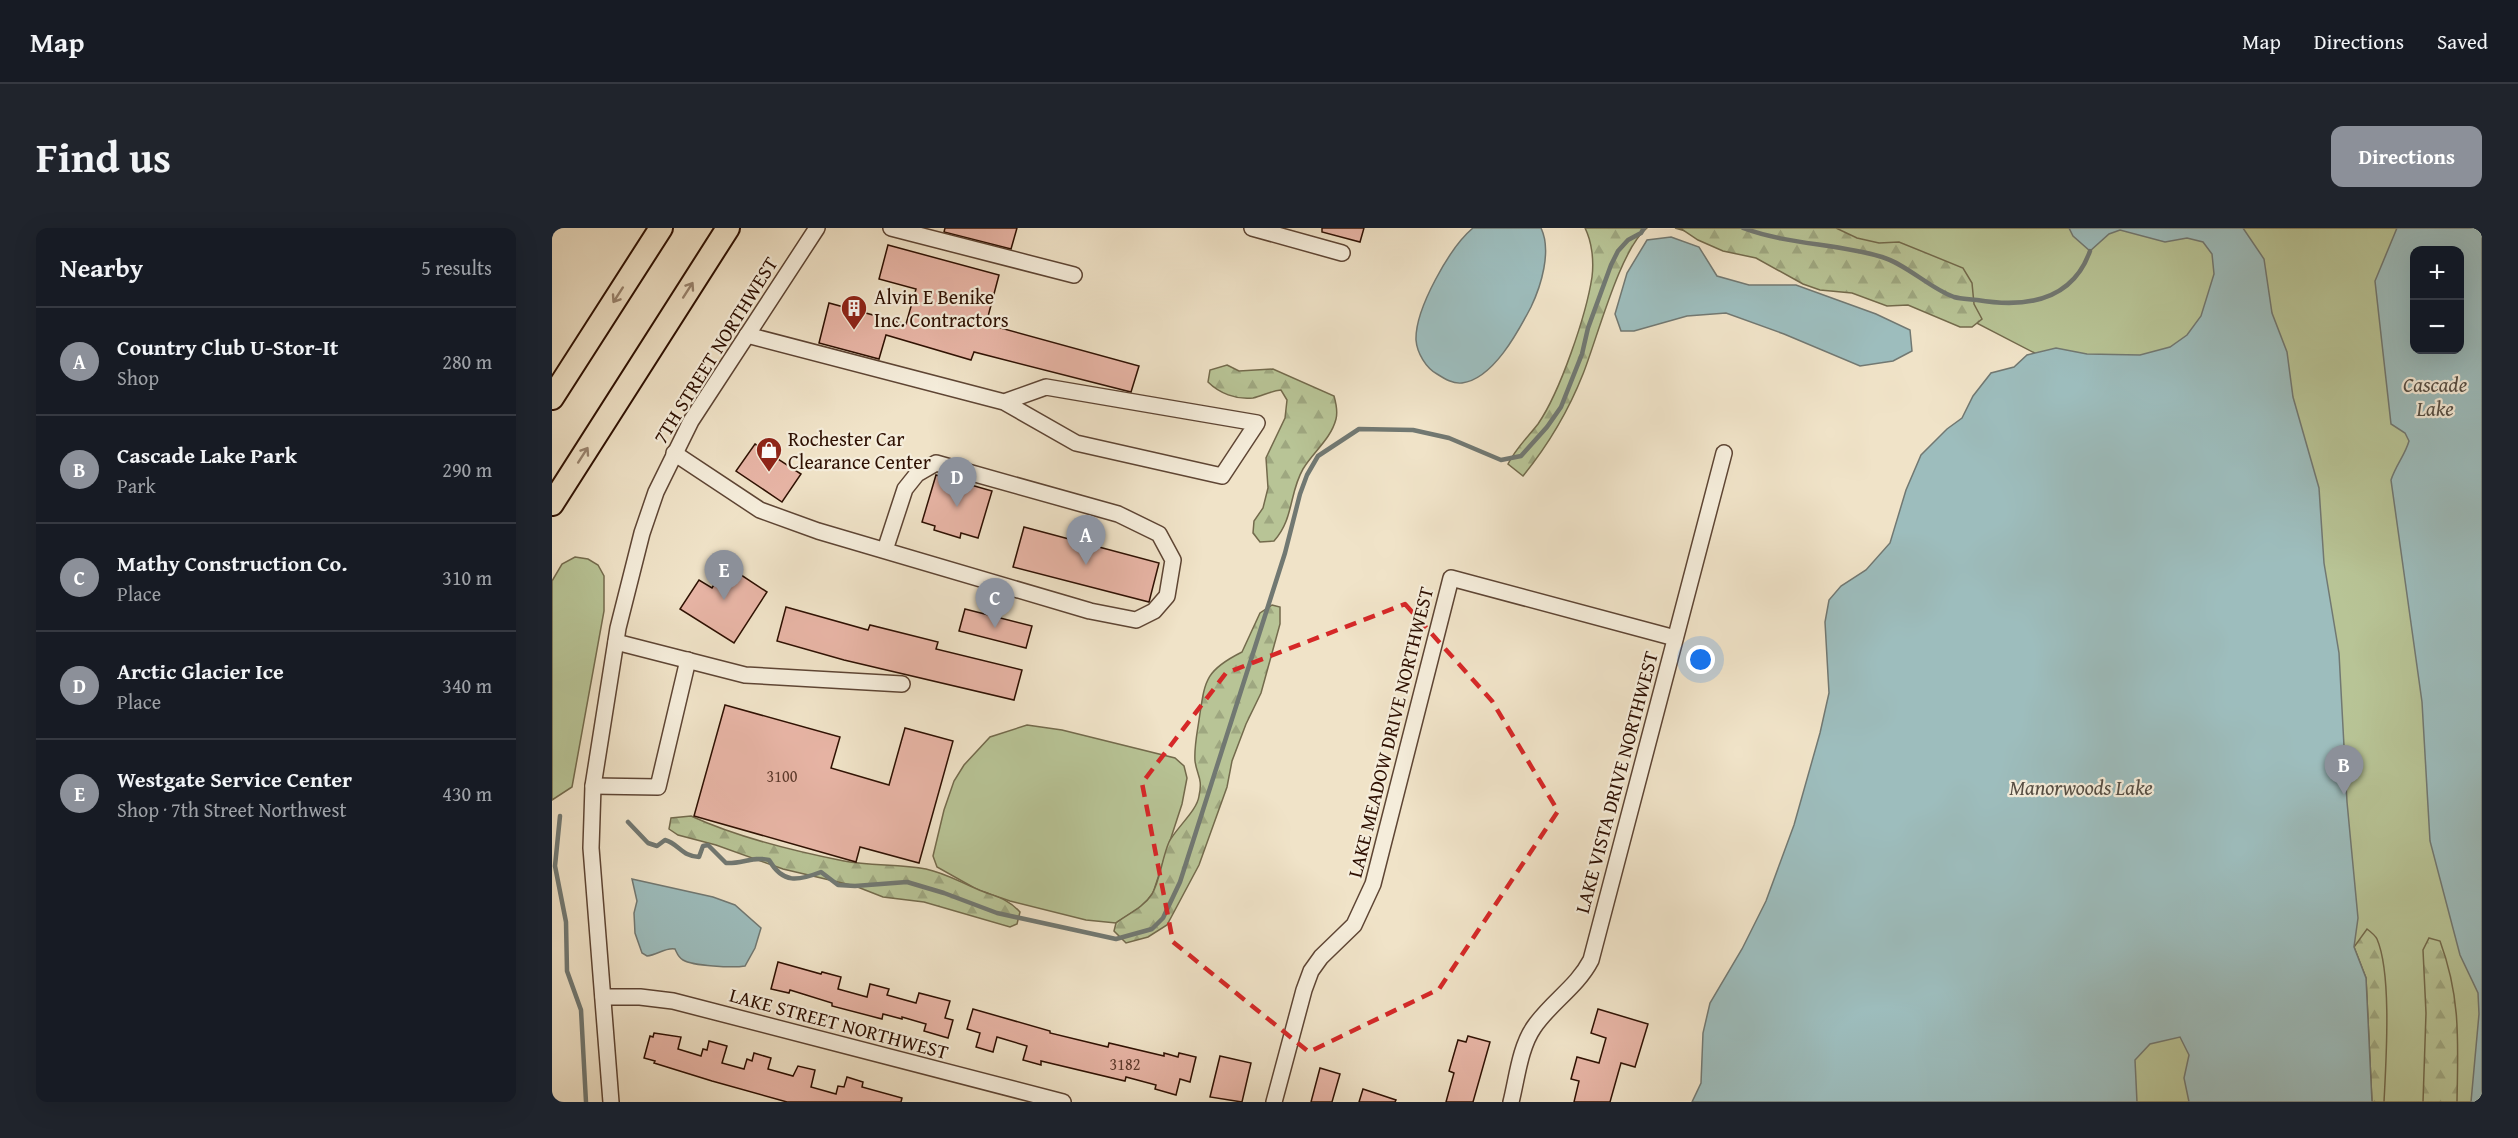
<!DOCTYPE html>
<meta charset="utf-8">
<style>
body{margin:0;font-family:"Gentium Book Plus",serif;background:#20242c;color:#f1f3f6}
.controls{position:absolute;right:18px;top:18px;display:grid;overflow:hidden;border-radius:12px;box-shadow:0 6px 24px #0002}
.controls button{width:54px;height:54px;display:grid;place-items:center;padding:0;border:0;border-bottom:2px solid #363941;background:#171b24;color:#f1f3f6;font:30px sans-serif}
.you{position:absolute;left:1149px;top:432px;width:21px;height:21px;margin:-15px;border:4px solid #fff;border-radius:50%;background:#1a73e8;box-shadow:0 0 0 9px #1a73e833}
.badge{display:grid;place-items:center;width:39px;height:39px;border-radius:50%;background:#8c9099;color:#fff;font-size:20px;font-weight:700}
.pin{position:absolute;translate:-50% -50px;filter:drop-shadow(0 2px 3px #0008)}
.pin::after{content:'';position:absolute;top:32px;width:21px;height:18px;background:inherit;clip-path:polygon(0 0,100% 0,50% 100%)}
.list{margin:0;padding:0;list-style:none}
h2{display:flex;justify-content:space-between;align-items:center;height:78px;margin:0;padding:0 24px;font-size:26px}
h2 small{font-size:20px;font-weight:400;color:#9ea1a6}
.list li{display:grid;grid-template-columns:39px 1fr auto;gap:18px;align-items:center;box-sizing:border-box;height:108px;padding:0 24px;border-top:2px solid #363941}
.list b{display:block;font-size:22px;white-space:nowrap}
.list p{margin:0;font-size:20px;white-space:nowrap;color:#9ea1a6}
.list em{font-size:20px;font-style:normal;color:#9ea1a6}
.map{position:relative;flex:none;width:1930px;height:874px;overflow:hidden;border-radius:12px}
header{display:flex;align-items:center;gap:36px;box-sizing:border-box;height:84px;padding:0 30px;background:#171b24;border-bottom:2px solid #363941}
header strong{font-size:28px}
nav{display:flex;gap:33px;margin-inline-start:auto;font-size:21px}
.intro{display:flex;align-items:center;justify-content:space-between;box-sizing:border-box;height:144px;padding:0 36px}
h1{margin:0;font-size:42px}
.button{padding:15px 27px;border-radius:12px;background:#8c9099;color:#fff;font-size:21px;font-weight:700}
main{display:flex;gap:36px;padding:0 36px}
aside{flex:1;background:#171b24;border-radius:12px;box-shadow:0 6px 24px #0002}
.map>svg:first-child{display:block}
.green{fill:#b8c496;stroke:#736a4c;stroke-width:1.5;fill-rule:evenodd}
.forest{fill:url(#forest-firs);stroke:#736a4c;stroke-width:1.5}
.water{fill:#9dbdbd;stroke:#717872;stroke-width:1.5;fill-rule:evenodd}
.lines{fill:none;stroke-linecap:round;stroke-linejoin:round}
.stream{stroke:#717872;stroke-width:4.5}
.building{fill:#e8b5a6;stroke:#2e1002;stroke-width:1.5}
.minor-casing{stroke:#5e4534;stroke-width:18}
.highway-casing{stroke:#2e1002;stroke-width:26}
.minor{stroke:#f5eddb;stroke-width:15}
.highway{stroke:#f0e3c8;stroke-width:22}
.oneway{stroke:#99846f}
.marked{fill:none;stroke:#d62828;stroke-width:4.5;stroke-dasharray:12 8;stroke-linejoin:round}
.labels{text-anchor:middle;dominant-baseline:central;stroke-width:4.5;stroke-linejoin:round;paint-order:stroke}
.number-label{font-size:16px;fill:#5c392b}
.poi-label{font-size:20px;fill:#2e1002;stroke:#f5eddb;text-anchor:start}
.street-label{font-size:20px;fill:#2e1002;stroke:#f5eddb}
.water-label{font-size:21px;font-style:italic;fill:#554d43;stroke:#f5eddb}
</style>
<header>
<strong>Map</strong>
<nav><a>Map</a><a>Directions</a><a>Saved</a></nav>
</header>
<div class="intro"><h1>Find us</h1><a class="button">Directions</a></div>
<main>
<aside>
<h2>Nearby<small>5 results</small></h2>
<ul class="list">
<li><span class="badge">A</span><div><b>Country Club U-Stor-It</b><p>Shop</p></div><em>280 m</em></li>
<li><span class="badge">B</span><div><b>Cascade Lake Park</b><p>Park</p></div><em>290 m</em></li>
<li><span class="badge">C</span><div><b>Mathy Construction Co.</b><p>Place</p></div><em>310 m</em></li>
<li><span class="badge">D</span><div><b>Arctic Glacier Ice</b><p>Place</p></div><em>340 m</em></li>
<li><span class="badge">E</span><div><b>Westgate Service Center</b><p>Shop · 7th Street Northwest</p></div><em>430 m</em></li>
</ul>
</aside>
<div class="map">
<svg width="1930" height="874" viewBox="0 0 1930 874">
<defs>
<pattern id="forest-firs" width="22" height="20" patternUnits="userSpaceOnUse" patternTransform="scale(1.5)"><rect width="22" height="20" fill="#b8c496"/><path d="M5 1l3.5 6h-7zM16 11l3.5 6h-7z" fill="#9ea780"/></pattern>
</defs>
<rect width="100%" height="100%" fill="#f0e3c8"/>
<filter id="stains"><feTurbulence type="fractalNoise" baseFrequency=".00333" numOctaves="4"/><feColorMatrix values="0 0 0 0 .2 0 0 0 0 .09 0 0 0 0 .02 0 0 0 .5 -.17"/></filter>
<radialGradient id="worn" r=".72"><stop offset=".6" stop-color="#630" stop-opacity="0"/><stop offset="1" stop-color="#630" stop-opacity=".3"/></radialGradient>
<!-- green -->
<g class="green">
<path d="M1123 0H1930V874H1565L1743 260 1388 76ZM1862 22H1908V122H1862Z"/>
<path d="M23 329 36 331 46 337 52 348V383L20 559 0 572V353L10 336Z"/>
<path d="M475 497 510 502 623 530 632 538 635 550 630 576 601 665 592 677 564 695 534 692 458 673 426 662 385 639 381 628 392 582 402 553 412 537 438 509Z"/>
</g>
<!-- forest -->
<g class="forest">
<path d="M1033 0H1095C1068 21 1045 111 1031 146 1016 184 997 216 971 248L956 236C964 220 975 210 986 196 1008 164 1034 88 1040 49 1042 33 1040 14 1033 0Z"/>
<path d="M1128 0H1284L1305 10 1327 15 1347 14 1411 40 1420 55 1422 76 1430 91 1420 99H1408L1356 77 1335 78 1300 65 1268 62 1251 56 1204 30 1171 23 1146 12Z"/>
<path d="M675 137 687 143 721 141 782 168C784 175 786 183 784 191 779 211 761 224 751 241 737 265 742 291 722 313L708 314 701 305 702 293 711 280 716 260 714 230 733 190 735 172 729 162C718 163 711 168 701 170 684 172 667 165 656 154L658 142Z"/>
<path d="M720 377 728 379V396L709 465 694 496 680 533 675 559 647 637 615 697 596 709 574 715 562 703 564 695C576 686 592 679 600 666 608 653 610 630 617 614 624 600 645 583 647 568 651 550 645 548 643 533 642 519 645 506 647 492 653 453 652 443 690 424L708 385Z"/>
<path d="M139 588C187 610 241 623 292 633 319 638 347 636 374 641 393 645 408 654 425 661 443 669 454 669 468 684L465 696 458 699 372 674 331 669 303 658 231 641 164 617 126 607 117 601 119 590Z"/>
<path d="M1815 701C1819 704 1823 707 1825 711 1840 746 1834 833 1832 874H1820L1814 750 1802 719Z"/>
<path d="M1877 710 1888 713C1909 770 1906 814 1905 874H1871L1874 785 1871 722Z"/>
</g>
<!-- water -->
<g class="water">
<path d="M921 0H989C1000 23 989 58 979 79 966 104 941 151 910 155 901 156 893 151 885 146 874 140 865 125 864 112 863 81 898 19 921 0Z"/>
<path d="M1517 0H1691L1712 31 1720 85 1735 124 1741 169 1767 260 1772 335 1787 425 1795 574 1806 690 1802 719 1814 750 1820 874H1637L1632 850 1637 827 1628 809 1598 816 1583 832 1585 874H1140L1149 855 1151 805 1158 775 1190 721 1214 673 1242 597 1268 505 1277 465 1273 394 1277 372 1289 358 1314 342 1338 315 1354 262 1369 227 1395 201 1410 190 1421 168 1439 145 1462 139 1475 127 1504 120 1535 126 1588 127 1618 119 1635 107 1649 88 1662 46 1660 26 1651 14 1635 10 1613 14 1568 2 1557 6 1538 23 1521 8Z"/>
<path d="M1845 0H1930V874H1919L1927 786 1926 765 1908 727 1878 613 1870 474 1839 252C1844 237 1853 227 1857 213L1853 205 1839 196 1823 53ZM1862 22H1908V122H1862Z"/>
<path d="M1119 9 1147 19 1165 48 1197 57H1244L1324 86 1358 102 1360 123 1341 133 1308 138 1232 106 1174 85 1135 88 1082 103H1069L1063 86 1075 45 1095 12Z"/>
<path d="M80 651 161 669 183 677 209 700 203 720 193 738C181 740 141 738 131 732 126 729 125 725 123 721 114 719 105 727 95 728L90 725 83 705 82 685 85 673Z"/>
</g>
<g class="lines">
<!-- stream -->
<g class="stream">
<path d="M1191 0C1236 17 1284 15 1330 29 1356 37 1377 60 1402 69 1409 71 1418 71 1425 72 1473 80 1520 74 1538 23"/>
<path d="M8 588 3 638 14 694 15 743 29 782 34 874"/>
<path d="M76 594 96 615 105 618 113 612C127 616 131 629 147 629L151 618 156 617 174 635C190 636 201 628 217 632 231 656 246 653 269 644L286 657 303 658 355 654 392 665 445 685 564 711 600 701 611 690 628 654 733 325 748 266 755 247 766 228 807 201 861 202 897 210 949 232 969 228 995 199 1009 179 1030 126 1036 100 1059 37 1066 23 1076 12 1089 5 1092 0"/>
</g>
</g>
<!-- building -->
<g class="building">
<path d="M393 0H465L459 21 392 4Z"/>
<path d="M770 0H812L808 14 770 4Z"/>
<path d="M336 17 447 47 434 96 587 138 579 164 422 124 419 132 334 107 327 131 267 115 277 75 354 96 364 61 327 51Z"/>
<path d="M203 216 249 246 230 274 184 243Z"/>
<path d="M384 247 440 263 426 310 409 305 408 310 382 302 383 298 370 294Z"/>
<path d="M472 299 607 335 597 374 461 339Z"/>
<path d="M174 337 215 364 182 415 128 381 147 352 160 360Z"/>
<path d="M234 379 316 402 318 397 386 414 384 421 470 442 462 472 292 432 225 413Z"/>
<path d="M413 381 480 398 474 420 407 403Z"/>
<path d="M173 477 288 509 279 540 337 557 353 500 401 513 367 635 308 619 304 634 142 588Z"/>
<path d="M226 734 269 746 270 744 289 749 286 761 315 769 318 756 337 761 335 767 364 775 367 765 398 773 393 790 401 792 396 810 372 803 374 796 350 789V791L331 786 330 791 280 778V775L238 762 237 765 219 761Z"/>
<path d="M421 781 498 803V805L556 819 557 815 612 828V825L626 829 627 825 644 829 638 854 628 851 624 867 603 861 604 857 574 849 573 853 489 833V837L471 832 475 818 445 809 441 824 424 819 428 805 415 801Z"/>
<path d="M1046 781 1096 796 1083 839 1069 835 1058 874H1022L1027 853 1019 851 1025 829 1047 835 1054 810 1039 805Z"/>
<path d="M102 805 129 809 126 821 149 828 151 821 155 822 157 813 175 818 170 835 192 841 195 831 200 833 202 825 219 830 216 841 241 848 246 838 263 842 259 859 284 866 286 858 292 859 295 849 311 854 310 859 350 870 349 874H235L160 853 102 835 103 833 92 830 98 808 101 809Z"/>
<path d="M916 808 938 814 921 874H894L902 845 897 843 906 812 914 814Z"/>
<path d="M668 828 699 835 690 874 658 869Z"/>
<path d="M768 840 788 846 780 874H759Z"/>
<path d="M811 861 844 872 843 874H807Z"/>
</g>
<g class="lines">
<!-- minor casing -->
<g class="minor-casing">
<g id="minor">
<path d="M339 0 522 47"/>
<path d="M700 0 790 25"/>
<path d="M195 107 452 174 524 215 670 248 705 195 494 159 452 174"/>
<path d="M122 225 208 282 266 303 538 383 584 392 602 383 615 368 621 332 607 306 566 286 384 235 365 246 353 261 333 322"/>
<path d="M64 414 193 447 350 456"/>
<path d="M41 558 106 559 136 432"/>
<path d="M51 769H88L121 773 511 874"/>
<path d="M59 874 39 620 41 558 66 400 90 305 104 264 139 193 265 0"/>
<path d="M722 874 752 762 759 743 769 729 802 697 821 656 899 350 1123 410"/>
<path d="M959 874C965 850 968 819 982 799 999 774 1025 759 1039 732L1172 225"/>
</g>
</g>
<!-- highway casing -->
<g class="highway-casing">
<g id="highway">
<path d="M0 170 109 0"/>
<path d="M0 276 176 0"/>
</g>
</g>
<!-- minor -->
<use href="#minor" class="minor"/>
<!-- highway -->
<use href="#highway" class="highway"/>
</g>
<!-- one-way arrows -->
<defs><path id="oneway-shaft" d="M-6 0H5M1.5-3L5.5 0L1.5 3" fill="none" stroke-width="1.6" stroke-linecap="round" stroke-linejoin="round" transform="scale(1.5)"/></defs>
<g class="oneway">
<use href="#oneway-shaft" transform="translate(136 62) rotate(-57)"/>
<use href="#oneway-shaft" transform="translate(66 67) rotate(123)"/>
<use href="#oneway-shaft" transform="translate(31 227) rotate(-57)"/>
</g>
<!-- marked area -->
<path class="marked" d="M853 376 940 473 1006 583 887 761 757 824 621 714 590 555 674 445Z"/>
<!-- icons -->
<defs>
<g id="building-pin" transform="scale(1.35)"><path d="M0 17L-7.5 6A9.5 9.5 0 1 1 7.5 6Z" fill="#8f2418" stroke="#f5eddb"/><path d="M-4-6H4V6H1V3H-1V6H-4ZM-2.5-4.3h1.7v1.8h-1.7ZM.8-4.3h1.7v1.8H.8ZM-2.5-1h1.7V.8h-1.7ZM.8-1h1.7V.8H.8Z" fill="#fff"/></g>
<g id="shop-pin" transform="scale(1.35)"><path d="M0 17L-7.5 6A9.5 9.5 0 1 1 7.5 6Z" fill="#8f2418" stroke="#f5eddb"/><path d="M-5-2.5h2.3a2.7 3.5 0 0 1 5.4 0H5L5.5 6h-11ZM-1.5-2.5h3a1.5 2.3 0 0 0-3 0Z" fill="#fff"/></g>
</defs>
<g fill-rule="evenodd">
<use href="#building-pin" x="302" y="80"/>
<use href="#shop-pin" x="217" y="222"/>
</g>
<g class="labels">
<!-- number labels -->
<g class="number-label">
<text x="230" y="548">3100</text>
<text x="573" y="836">3182</text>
</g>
<!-- poi labels -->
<g class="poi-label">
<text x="322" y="68">Alvin E Benike<tspan x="322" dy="23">Inc. Contractors</tspan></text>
<text x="236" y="210">Rochester Car<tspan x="236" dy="23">Clearance Center</tspan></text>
</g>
<!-- street labels -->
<g class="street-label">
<text transform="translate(163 122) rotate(-58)">7TH STREET NORTHWEST</text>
<text transform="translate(838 504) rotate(-76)">LAKE MEADOW DRIVE NORTHWEST</text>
<text transform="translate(1064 554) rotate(-75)">LAKE VISTA DRIVE NORTHWEST</text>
<text transform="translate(287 795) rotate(15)">LAKE STREET NORTHWEST</text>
</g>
<!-- water labels -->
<g class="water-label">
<text x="1883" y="156">Cascade<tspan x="1883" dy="24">Lake</tspan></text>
<text x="1529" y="559">Manorwoods Lake</text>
</g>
</g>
<rect width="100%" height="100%" filter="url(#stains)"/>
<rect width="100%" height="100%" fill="url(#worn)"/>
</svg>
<div class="controls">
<button>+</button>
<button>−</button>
</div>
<div class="you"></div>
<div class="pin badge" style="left:534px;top:337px">A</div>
<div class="pin badge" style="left:1792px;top:567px">B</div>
<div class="pin badge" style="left:443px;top:400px">C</div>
<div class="pin badge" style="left:405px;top:279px">D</div>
<div class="pin badge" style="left:172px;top:372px">E</div>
</div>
</main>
